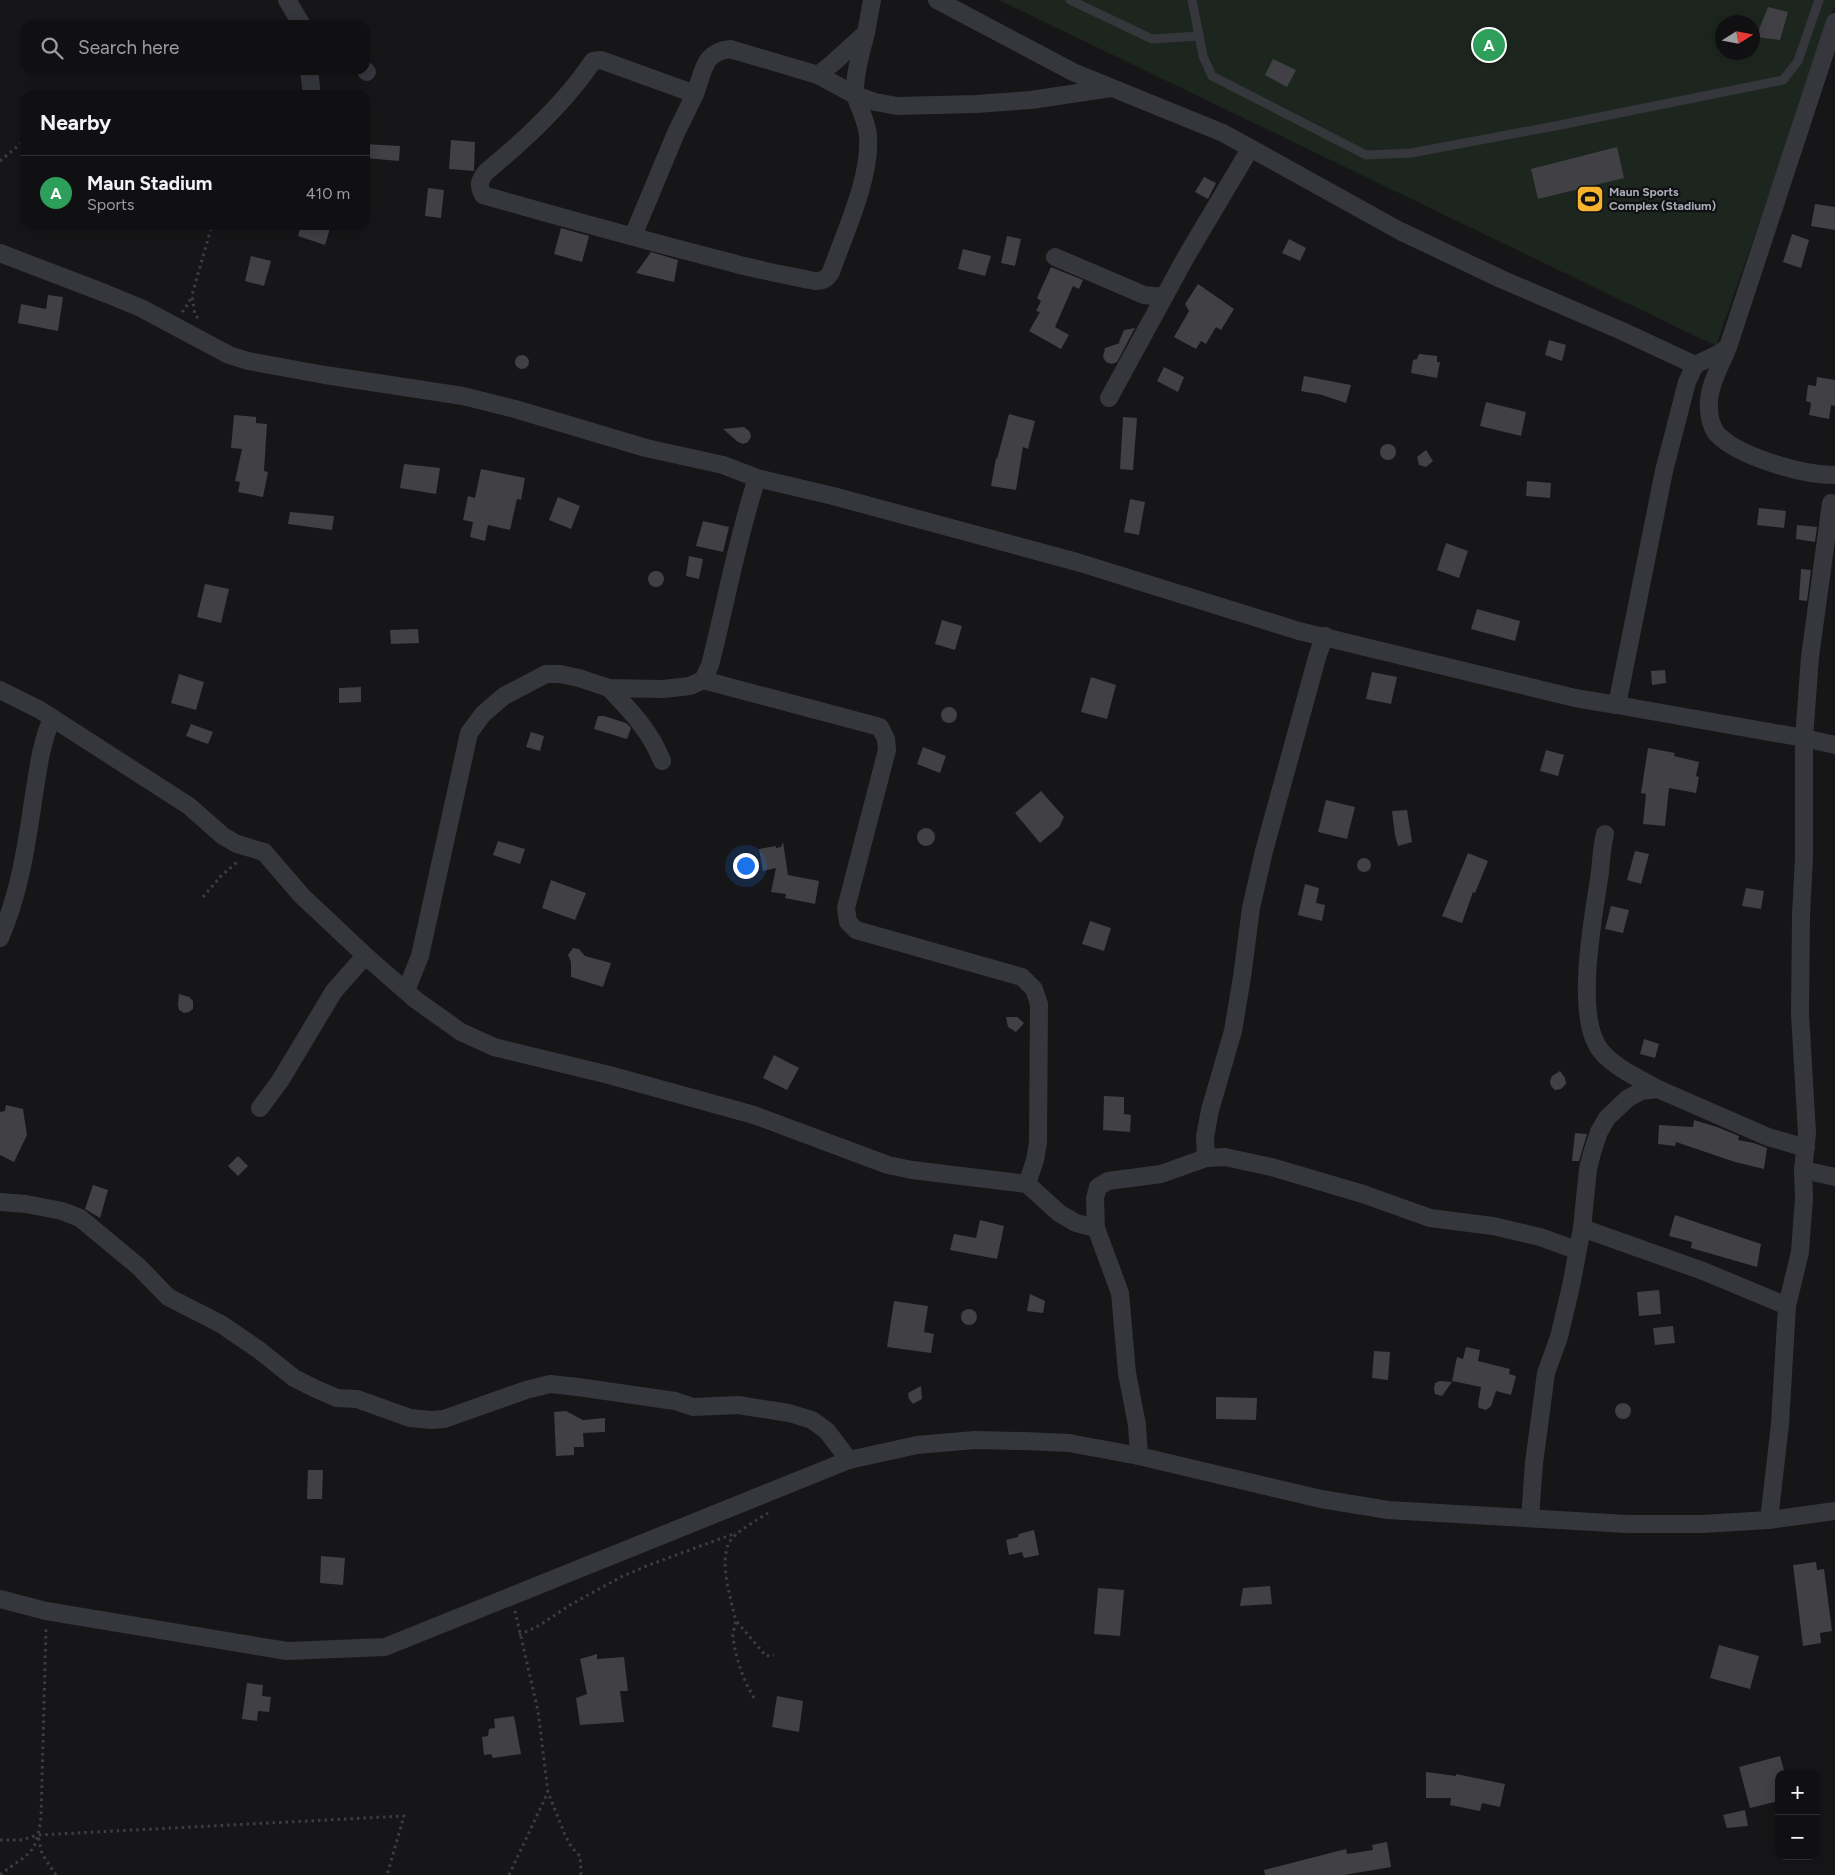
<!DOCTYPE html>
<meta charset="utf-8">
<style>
body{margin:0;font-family:Figtree,sans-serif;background:#1e1e20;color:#f1f3f6}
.controls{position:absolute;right:15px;bottom:15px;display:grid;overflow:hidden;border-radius:10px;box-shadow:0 2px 12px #0003}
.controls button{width:45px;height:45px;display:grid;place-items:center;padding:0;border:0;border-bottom:1px solid #303032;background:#101012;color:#f1f3f6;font:25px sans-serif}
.compass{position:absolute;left:1715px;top:15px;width:45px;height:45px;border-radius:50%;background:#101012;box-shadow:0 2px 12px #0003;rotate:79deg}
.you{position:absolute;left:745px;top:865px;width:18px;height:18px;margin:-12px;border:4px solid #fff;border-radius:50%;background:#1a73e8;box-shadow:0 0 0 8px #1a73e833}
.badge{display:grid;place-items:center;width:32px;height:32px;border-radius:50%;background:#f6b32f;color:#fff;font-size:16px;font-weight:700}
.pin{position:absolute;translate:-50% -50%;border:2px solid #fff;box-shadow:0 1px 5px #0006}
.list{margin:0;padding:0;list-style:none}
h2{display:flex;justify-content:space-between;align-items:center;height:65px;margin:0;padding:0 20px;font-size:21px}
h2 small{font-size:16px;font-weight:400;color:#9c9d9f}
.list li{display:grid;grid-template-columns:32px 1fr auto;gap:15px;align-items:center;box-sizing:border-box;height:75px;padding:0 20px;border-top:1px solid #303032}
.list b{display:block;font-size:19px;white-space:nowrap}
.list p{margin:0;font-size:16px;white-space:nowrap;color:#9c9d9f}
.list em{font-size:16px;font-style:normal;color:#9c9d9f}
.icon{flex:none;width:28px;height:28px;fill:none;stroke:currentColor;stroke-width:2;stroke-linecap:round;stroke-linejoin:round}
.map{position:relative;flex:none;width:1835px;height:1875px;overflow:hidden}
.search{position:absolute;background:#101012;box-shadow:0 2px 12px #0003;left:20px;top:20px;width:350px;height:55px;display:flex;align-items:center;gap:12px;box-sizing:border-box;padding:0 18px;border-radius:15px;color:#9c9d9f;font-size:19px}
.panel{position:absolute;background:#101012;box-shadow:0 2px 12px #0003;left:20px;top:90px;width:350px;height:140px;border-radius:15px}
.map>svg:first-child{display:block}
.green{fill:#1d261e;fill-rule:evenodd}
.building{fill:#404045}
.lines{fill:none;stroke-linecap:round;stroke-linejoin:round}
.path{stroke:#3c3e44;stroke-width:3;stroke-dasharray:2.5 4;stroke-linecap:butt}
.lane{stroke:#36373d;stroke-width:9}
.street{stroke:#36373d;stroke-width:18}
.labels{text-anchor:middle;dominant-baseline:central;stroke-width:4.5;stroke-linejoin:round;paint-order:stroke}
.poi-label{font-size:12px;font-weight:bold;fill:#a7acb8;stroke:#111113;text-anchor:start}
</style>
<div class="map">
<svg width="1835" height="1875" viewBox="0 0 1835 1875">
<rect width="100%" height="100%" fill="#161618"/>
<!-- green -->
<path class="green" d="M999 0H1835V5L1716 346ZM1722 22H1752V52H1722Z"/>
<!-- building -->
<g class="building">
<path d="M1768 7 1788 12 1780 40 1756 37Z"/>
<path d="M1273 59 1296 70 1287 87 1265 75Z"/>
<path d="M451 140 475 142 474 171 449 169Z"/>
<path d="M365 144 400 146 399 161 365 158Z"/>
<path d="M1617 147 1624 178 1538 199 1531 169Z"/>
<path d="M1204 177 1216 183 1208 199 1195 192Z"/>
<path d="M428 188 444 190 441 218 425 216Z"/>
<path d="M1815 204 1835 207V230L1811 226Z"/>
<path d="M301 225H331L325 245 298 236Z"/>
<path d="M561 228 589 236 582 262 554 254Z"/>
<path d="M1792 234 1809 240 1801 268 1783 262Z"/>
<path d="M1007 236 1021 239 1015 266 1001 263Z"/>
<path d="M1289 239 1306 248 1300 261 1282 253Z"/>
<path d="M963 249 991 256 985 276 958 269Z"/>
<path d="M651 252 678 260 674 282 636 273Z"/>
<path d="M251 256 271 261 264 286 245 281Z"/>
<path d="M1051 267 1083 280 1079 289 1073 286 1055 327 1069 335 1061 349 1029 331 1040 312 1036 311 1041 301 1037 298Z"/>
<path d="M1198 284 1234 309 1221 330 1216 327 1206 344 1201 341 1196 349 1174 337 1189 311 1185 304Z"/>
<path d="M48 295 63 297 58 331 18 323 21 304 46 309Z"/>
<path d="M1135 328 1117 362 1112 364 1106 362 1103 357 1105 348 1120 343 1119 342 1124 330Z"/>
<path d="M1549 340 1566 345 1562 361 1545 355Z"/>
<path d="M1419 354 1437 356V362H1440L1437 378 1411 373 1413 360 1417 359Z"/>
<circle cx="522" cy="362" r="7"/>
<path d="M1164 367 1184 377 1178 392 1157 381Z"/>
<path d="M1304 376 1351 385 1346 403 1322 395 1301 391Z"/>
<path d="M1817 377 1835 380V406L1831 405 1829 419 1809 415 1811 403 1806 401 1808 385 1816 386Z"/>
<path d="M1486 402 1526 412 1521 436 1480 426Z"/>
<path d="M1009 414 1035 421 1028 449 1023 447 1016 490 991 486 996 458 997 459Z"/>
<path d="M234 415 256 417V423L267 424 264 471 268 472 263 497 238 492 240 482 235 481 242 449 231 448Z"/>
<path d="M1123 417 1137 418 1133 470 1120 469Z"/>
<path d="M744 427 750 432 751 437 748 442 743 444 738 442 723 429Z"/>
<circle cx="1388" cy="452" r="8"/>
<path d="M1426 450 1433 461 1426 467 1419 465 1417 457Z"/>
<path d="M404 464 440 468 436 494 400 488Z"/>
<path d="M481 469 525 478 521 500 517 499 510 530 488 525 485 541 470 537 473 522 463 520 468 496 475 498Z"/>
<path d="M1527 481 1551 483 1550 498 1526 496Z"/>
<path d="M558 497 580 506 571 529 549 520Z"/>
<path d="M1130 499 1145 502 1139 535 1124 532Z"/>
<path d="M1759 508 1786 511 1784 528 1757 525Z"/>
<path d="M290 512 334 516 332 530 288 524Z"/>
<path d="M703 521 729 527 723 552 696 546Z"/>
<path d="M1797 525 1817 527 1815 542 1796 539Z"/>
<path d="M1446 543 1468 551 1459 578 1437 570Z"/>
<path d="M689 556 703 559 699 579 686 576Z"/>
<path d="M1801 569 1811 570 1807 601 1799 600Z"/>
<circle cx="656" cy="579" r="8"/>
<path d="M205 584 229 589 221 623 197 617Z"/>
<path d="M1477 609 1520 621 1515 641 1471 629Z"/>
<path d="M942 620 962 626 955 650 935 644Z"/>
<path d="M418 629 419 643 391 644 390 630Z"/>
<path d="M1665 670 1666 683 1652 685 1651 671Z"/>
<path d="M1372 672 1397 677 1391 704 1366 699Z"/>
<path d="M179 674 204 682 196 710 171 703Z"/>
<path d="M1091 677 1116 685 1107 719 1081 712Z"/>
<path d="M361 687V702L339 703V688Z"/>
<circle cx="949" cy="715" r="8"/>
<path d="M598 716H604L626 723 631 728 627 739 594 729Z"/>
<path d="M191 724 213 732 208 744 186 736Z"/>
<path d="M531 732 544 736 540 751 526 747Z"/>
<path d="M923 747 946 756 940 773 917 764Z"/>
<path d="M1648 748 1675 753 1674 756 1699 762 1696 776 1699 777 1696 793 1669 788 1665 826 1643 824 1646 794 1641 793Z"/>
<path d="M1546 750 1564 755 1558 776 1540 771Z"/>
<path d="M1041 791 1064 817 1059 827 1040 843 1015 813Z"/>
<path d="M1326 800 1355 807 1347 839 1318 832Z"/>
<path d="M1407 810 1412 842 1398 846 1395 835 1392 811Z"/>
<circle cx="926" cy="837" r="9"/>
<path d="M498 841 525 849 520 864 493 855Z"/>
<path d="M783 842 788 875 819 881 815 904 785 898 786 894 771 892 776 868 763 871 759 849 776 846V848L781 847Z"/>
<path d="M1635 851 1649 854 1641 884 1627 880Z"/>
<path d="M1468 853 1488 861 1475 893 1473 892 1462 923 1442 916Z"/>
<circle cx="1364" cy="865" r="7"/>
<path d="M551 880 586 893 575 920 542 908Z"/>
<path d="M1305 884 1319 888 1316 903 1325 905 1322 921 1298 915Z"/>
<path d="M1746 888 1764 891 1761 909 1742 906Z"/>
<path d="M1611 906 1629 910 1623 933 1605 929Z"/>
<path d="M1090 921 1111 928 1104 951 1082 944Z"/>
<path d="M573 948 579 949 585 956 611 963 603 987 571 977V962L568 955Z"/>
<path d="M179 994 189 997 193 1001V1009L189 1012 184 1013 179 1010 178 1005Z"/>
<path d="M1006 1017H1017L1024 1023 1016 1032 1008 1027Z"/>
<path d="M1644 1039 1659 1044 1655 1058 1640 1054Z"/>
<path d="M774 1055 799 1068 787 1090 763 1078Z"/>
<path d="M1560 1071 1565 1078 1566 1084 1561 1089 1555 1090 1551 1086 1550 1081 1552 1076Z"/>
<path d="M1104 1096 1124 1097V1114L1131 1115 1130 1132 1103 1130Z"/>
<path d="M6 1105 23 1109 27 1135 14 1162 0 1155V1112L5 1111Z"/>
<path d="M1694 1120 1717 1127 1739 1136 1738 1140 1754 1143 1767 1148 1764 1169 1735 1162 1676 1142 1675 1146 1658 1144 1659 1125 1693 1127Z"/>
<path d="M1575 1133 1587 1134 1579 1161H1572Z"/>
<path d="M238 1156 248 1166 238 1176 228 1166Z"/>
<path d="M93 1185 108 1190 100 1218 85 1209Z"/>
<path d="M1675 1215 1761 1244 1757 1267 1691 1248 1692 1242 1669 1236Z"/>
<path d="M980 1220 1004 1226 997 1259 950 1250 954 1234 976 1238Z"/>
<path d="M1659 1290 1661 1314 1639 1316 1637 1292Z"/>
<path d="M1030 1294 1045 1301 1043 1313 1027 1311Z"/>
<path d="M894 1301 928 1306 924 1332 934 1334 931 1353 887 1347Z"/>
<circle cx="969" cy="1317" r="8"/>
<path d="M1673 1326 1675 1343 1655 1345 1653 1328Z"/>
<path d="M1466 1347 1480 1350 1478 1361 1510 1369 1509 1374 1516 1376 1511 1395 1496 1391 1491 1406 1486 1410 1479 1408 1478 1404 1481 1387 1452 1381 1457 1357 1463 1359Z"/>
<path d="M1374 1351 1390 1352 1388 1380 1372 1378Z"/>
<path d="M1440 1381 1452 1382 1442 1396 1435 1394 1434 1389 1435 1383Z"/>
<path d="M921 1386 922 1399 913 1404 909 1399 908 1393Z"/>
<path d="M1216 1397 1257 1398 1256 1420 1216 1419Z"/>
<circle cx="1623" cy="1411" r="8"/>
<path d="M566 1411 583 1420 605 1418V1432L583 1433 584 1447H574V1455L556 1456 554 1412Z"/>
<path d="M308 1470H323L322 1499H307Z"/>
<path d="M1034 1530 1039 1555 1024 1558 1022 1552 1009 1555 1006 1540 1018 1537 1019 1534Z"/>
<path d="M321 1556 345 1558 343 1585 320 1583Z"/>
<path d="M1816 1562 1817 1570 1824 1569 1832 1631 1820 1633 1821 1643 1803 1646 1793 1565Z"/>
<path d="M1270 1586 1272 1604 1240 1606 1243 1588Z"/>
<path d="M1098 1588 1124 1590 1120 1636 1094 1634Z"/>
<path d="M1719 1645 1759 1656 1750 1689 1710 1678Z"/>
<path d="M597 1654V1659L624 1657 628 1691H620L624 1722 580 1725 576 1698 587 1694 580 1659Z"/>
<path d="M247 1683 263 1685 262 1696 271 1697 269 1712 258 1711 257 1721 242 1719Z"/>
<path d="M777 1696 803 1701 799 1732 772 1727Z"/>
<path d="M514 1716 521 1754 493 1758 491 1754 484 1755 482 1737 488 1736 489 1729 495 1728 494 1719Z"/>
<path d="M1780 1756 1785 1774H1779V1801L1750 1808 1739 1767Z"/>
<path d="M1426 1772 1456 1776V1774L1505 1784 1500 1807 1482 1803 1480 1811 1450 1805 1451 1798H1426Z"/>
<path d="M1745 1810 1748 1826 1727 1828 1723 1815Z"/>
<path d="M1387 1842 1391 1867 1344 1875H1265L1264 1870 1346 1849 1347 1854 1373 1850 1372 1845Z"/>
</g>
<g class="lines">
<!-- path -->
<g class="path">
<path d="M0 161 25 140"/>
<path d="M182 312 185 309 192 296"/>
<path d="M198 318 195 315 192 295 212 225"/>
<path d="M203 897 221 876 237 862"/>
<path d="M515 1611 538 1711 548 1792 565 1835 572 1848 580 1856 581 1873 580 1875"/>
<path d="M737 1622 766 1656 774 1655"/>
<path d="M519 1635 540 1625 570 1605 621 1577 649 1565 736 1533"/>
<path d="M754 1698C743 1679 736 1660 733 1637 732 1631 737 1625 735 1618 731 1598 719 1563 729 1543 733 1533 759 1519 768 1513"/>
<path d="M0 1840H21L38 1835"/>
<path d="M0 1875C29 1851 35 1859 41 1818L46 1628"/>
<path d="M56 1875 42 1854 38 1835 404 1816 387 1875"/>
<path d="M509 1875 548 1792"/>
</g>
<!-- lane -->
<g class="lane">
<path d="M1070 0 1152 39 1199 36"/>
<path d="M1192 0 1203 56 1212 76 1366 155 1411 153 1560 125 1783 80 1798 61 1819 0"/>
</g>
<!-- street -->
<g class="street">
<path d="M287 0 302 25"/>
<path d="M309 70 312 95"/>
<path d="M365 70 367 72"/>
<path d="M818 75 833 63 866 33 872 0"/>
<path d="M695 94C704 71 703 52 730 49L818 75 855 95 875 102 897 106 976 104 1031 100 1111 88"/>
<path d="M633 236 676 133 695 94 601 60 593 61C565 103 525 140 486 172 479 181 478 185 483 195 564 218 647 241 729 262 757 270 786 275 815 281 823 281 827 279 831 272 845 232 871 178 868 136 867 122 860 110 856 97 852 82 862 48 866 33"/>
<path d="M0 253 107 294 141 308 229 355 248 361 325 375 463 396 515 409 646 448 723 465 757 478 833 496 1077 562 1299 631 1575 698 1617 705 1664 471 1687 382 1695 365 1622 331 1501 279 1400 231 1223 133 1073 72 937 0"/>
<path d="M1055 257 1144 295 1164 297"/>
<path d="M1728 347C1721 366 1707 387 1709 409 1709 417 1712 428 1717 434 1739 457 1803 475 1834 475"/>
<path d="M1695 365 1720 353 1728 347 1835 22"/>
<path d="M1109 398 1187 255 1250 149"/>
<path d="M1831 503 1810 657 1804 738 1835 745"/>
<path d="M703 680 880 727 886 739 887 750 846 908 848 922 856 930 1022 977 1034 989 1039 1004 1038 1143 1035 1160 1027 1184"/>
<path d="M609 688C630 710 651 732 662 761"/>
<path d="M0 690 40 710 189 806 223 836 237 844 264 852 302 896 369 959 416 1000 461 1032 494 1047 609 1075 754 1115 888 1165 912 1170 1027 1184 1059 1213 1076 1223 1096 1228"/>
<path d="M1617 705 1804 738V858L1801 915 1800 1014 1807 1133 1803 1170 1804 1198 1800 1252 1787 1306 1780 1424 1769 1520"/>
<path d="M1605 834C1602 846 1601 859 1600 872 1594 914 1573 1017 1601 1051 1615 1068 1640 1079 1658 1089"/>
<path d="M0 938C26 879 29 816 41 753L46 734 52 718"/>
<path d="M406 991 420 956 469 733 483 714 504 696 546 674H560L579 678 609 688 663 689 690 686 703 680 710 665C726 603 737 539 757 478"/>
<path d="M260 1108 280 1081 334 991 365 956"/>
<path d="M1206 1158 1205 1137 1210 1110 1233 1031 1242 977 1251 908 1264 851 1318 654 1325 636"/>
<path d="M1803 1170 1835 1177"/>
<path d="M0 1202 26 1204 62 1211 80 1218 139 1267 168 1297 221 1324 259 1350 294 1378 316 1389 337 1398 357 1399 410 1418 431 1420 444 1419 526 1390 550 1384 578 1387 675 1401 693 1407 738 1405 789 1413 812 1420 827 1431 849 1460"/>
<path d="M1582 1228 1703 1271 1787 1306"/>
<path d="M1139 1456 1137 1425 1127 1373 1120 1293 1096 1228 1095 1198 1098 1187 1108 1181 1161 1174 1206 1158 1225 1157 1271 1167 1363 1194 1430 1218 1493 1226 1540 1237 1576 1250"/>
<path d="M1530 1518 1534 1463 1546 1373 1559 1337 1571 1286 1582 1228 1588 1169 1592 1153 1599 1132 1607 1118 1627 1099 1641 1091 1658 1089 1768 1137 1806 1148"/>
<path d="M0 1599 46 1611 287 1651 385 1647 849 1460 917 1445 975 1440 1024 1441 1069 1443 1139 1456 1321 1499 1388 1510 1627 1524H1702L1769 1520 1835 1511"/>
</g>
</g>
<!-- icons -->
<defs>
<g id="stadium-square" transform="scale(1.4375)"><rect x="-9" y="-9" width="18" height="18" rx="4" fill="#f6b32f" stroke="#111113"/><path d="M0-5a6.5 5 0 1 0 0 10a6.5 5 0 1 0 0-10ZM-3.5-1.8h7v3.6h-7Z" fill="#111"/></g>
</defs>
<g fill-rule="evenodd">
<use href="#stadium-square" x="1590" y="199"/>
</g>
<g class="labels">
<!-- poi labels -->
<g class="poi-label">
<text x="1609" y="192">Maun Sports<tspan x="1609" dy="14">Complex (Stadium)</tspan></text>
</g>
</g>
</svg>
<div class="controls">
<button>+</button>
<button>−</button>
</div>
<svg class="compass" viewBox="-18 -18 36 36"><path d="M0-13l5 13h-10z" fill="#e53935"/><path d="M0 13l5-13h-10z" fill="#9c9d9f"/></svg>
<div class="you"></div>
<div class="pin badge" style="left:1489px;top:45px;background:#2e9e5b">A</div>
<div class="search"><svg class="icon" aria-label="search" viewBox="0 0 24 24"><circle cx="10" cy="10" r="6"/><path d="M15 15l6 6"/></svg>Search here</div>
<section class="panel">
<h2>Nearby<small></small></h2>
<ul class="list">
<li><span class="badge" style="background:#2e9e5b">A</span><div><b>Maun Stadium</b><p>Sports</p></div><em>410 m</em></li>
</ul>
</section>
</div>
